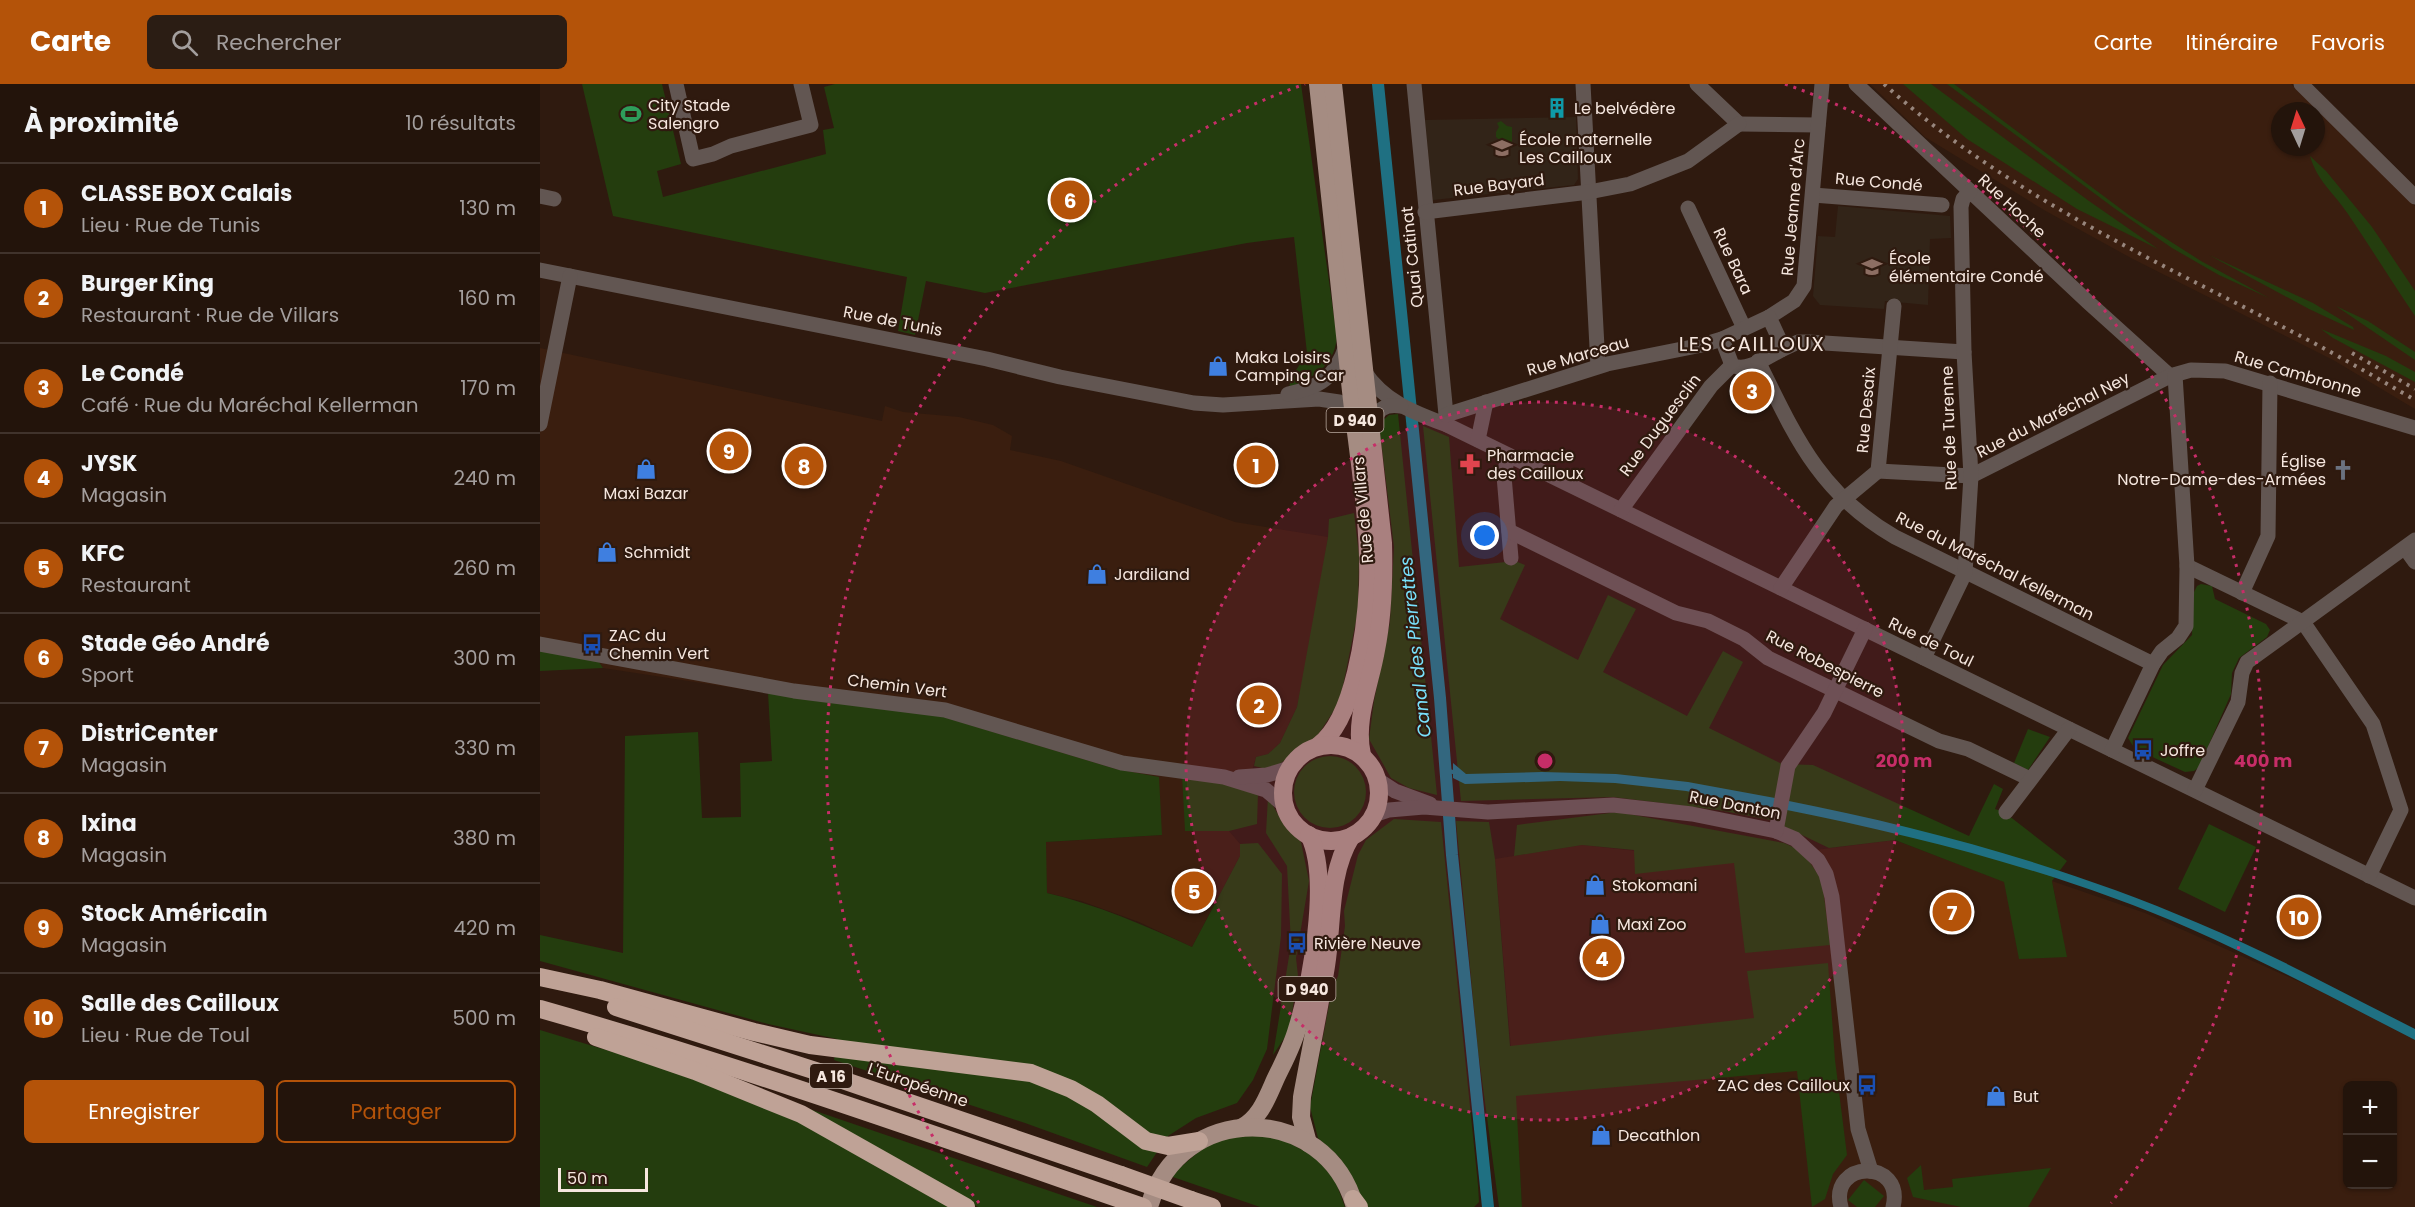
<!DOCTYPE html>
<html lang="fr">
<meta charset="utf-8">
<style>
body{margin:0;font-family:Poppins,sans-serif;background:#2b1d14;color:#f1f3f6}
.controls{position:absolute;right:18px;bottom:18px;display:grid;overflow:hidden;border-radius:9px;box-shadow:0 2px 4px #0004}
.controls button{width:54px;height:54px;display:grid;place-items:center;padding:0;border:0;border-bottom:2px solid #40332c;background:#23140b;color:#f1f3f6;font:30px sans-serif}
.compass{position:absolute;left:1731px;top:18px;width:54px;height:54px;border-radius:50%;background:#23140b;box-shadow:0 2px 4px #0004;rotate:356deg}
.scale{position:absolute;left:18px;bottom:15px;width:90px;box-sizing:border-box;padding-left:6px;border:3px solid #f6e7df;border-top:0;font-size:16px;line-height:21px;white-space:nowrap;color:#f6e7df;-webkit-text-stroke:4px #2f1a0f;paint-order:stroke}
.you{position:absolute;left:945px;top:452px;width:21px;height:21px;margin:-15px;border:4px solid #fff;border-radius:50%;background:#1a73e8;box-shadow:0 0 0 9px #1a73e833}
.badge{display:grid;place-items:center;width:39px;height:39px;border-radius:50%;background:#b45309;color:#fff;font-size:20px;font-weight:700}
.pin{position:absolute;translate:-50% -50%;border:3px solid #fff;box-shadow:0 2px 6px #0006}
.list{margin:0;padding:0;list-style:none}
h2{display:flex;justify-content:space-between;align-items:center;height:78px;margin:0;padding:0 24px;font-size:26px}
h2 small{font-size:20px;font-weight:400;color:#a39e9d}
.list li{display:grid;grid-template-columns:39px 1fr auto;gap:18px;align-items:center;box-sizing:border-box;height:90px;padding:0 24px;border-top:2px solid #40332c}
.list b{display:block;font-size:22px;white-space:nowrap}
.list p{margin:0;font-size:20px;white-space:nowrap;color:#a39e9d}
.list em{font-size:20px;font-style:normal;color:#a39e9d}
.actions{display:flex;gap:12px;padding:18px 24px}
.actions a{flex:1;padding:14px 0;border:2px solid #b45309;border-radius:9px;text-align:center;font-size:21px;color:#b45309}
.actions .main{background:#b45309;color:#fff}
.icon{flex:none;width:33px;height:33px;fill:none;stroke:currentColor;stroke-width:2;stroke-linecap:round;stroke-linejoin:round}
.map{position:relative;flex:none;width:1875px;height:1123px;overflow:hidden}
header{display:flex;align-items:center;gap:36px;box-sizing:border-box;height:84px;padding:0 30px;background:#b45309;color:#fff}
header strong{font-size:28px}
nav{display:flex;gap:33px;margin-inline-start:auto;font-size:21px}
.search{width:420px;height:54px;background:#2b1d14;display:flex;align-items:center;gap:15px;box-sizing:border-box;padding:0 21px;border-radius:9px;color:#a39e9d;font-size:22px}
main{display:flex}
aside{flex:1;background:#23140b}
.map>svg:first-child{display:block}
.built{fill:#3a1e0f;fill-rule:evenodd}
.education{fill:#322418}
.green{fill:#243d0e}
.water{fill:#1f7082}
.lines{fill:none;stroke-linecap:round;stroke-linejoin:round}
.stream{stroke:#1f7082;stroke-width:4}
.canal{stroke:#1f7082;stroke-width:12}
.minor{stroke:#625652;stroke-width:15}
.major{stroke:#a58c82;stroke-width:18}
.highway{stroke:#bfa296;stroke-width:18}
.rail{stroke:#98867d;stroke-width:4;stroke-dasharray:3 6;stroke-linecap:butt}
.highway-bridge{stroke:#bfa296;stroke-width:18}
.ring{fill:none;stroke:#c72d68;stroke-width:3;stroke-dasharray:3 6}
.labels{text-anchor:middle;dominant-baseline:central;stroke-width:4.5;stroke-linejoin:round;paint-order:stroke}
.shield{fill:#2f1a0f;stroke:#baaaa1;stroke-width:1.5}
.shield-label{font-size:15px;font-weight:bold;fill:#f6e7df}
.poi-label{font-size:16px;fill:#f6e7df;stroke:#2f1a0f;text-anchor:start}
.street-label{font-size:16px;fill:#f6e7df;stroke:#2f1a0f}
.water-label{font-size:18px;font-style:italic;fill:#79e1fc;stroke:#2f1a0f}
.quarter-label{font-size:20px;letter-spacing:1.5px;fill:#f6e7df;stroke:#2f1a0f}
.centre{fill:#c72d68;stroke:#2f1a0f;stroke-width:3}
.ring-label{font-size:18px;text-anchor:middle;font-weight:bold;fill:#c72d68;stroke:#2f1a0f;stroke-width:4.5;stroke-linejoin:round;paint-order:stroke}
</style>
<header>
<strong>Carte</strong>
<div class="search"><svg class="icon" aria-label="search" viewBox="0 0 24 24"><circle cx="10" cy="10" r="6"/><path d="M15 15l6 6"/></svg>Rechercher</div>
<nav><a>Carte</a><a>Itinéraire</a><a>Favoris</a></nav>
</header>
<main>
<aside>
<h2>À proximité<small>10 résultats</small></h2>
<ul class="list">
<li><span class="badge">1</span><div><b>CLASSE BOX Calais</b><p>Lieu · Rue de Tunis</p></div><em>130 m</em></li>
<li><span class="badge">2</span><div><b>Burger King</b><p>Restaurant · Rue de Villars</p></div><em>160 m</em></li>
<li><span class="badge">3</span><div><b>Le Condé</b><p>Café · Rue du Maréchal Kellerman</p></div><em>170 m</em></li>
<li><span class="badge">4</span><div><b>JYSK</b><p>Magasin</p></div><em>240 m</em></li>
<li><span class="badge">5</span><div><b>KFC</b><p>Restaurant</p></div><em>260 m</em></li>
<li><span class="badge">6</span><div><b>Stade Géo André</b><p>Sport</p></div><em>300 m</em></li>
<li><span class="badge">7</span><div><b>DistriCenter</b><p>Magasin</p></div><em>330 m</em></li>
<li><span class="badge">8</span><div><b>Ixina</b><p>Magasin</p></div><em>380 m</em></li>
<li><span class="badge">9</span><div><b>Stock Américain</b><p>Magasin</p></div><em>420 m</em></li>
<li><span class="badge">10</span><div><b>Salle des Cailloux</b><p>Lieu · Rue de Toul</p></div><em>500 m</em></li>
</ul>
<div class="actions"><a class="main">Enregistrer</a><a>Partager</a></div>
</aside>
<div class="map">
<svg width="1875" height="1123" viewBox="0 0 1875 1123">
<rect width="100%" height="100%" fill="#2f1a0f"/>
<!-- built -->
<g class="built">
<path d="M1330 0H1751L1875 122V325L1795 277 1591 174 1504 126 1385 53ZM1740 27H1776V63H1740Z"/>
<path d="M0 264 342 337 345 322 363 328 419 333 453 341 472 352 470 366 521 377 695 438 788 453 772 552 757 623 740 659 728 670 716 673 707 704 645 747H689L700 760V772L652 863 599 838 541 817 507 809 505 758 622 751 576 685 279 617 63 584 59 578 0 565Z"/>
<path d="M1355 756 1516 817 1512 797 1605 829 1780 907 1875 956V1123H982L975 1012 955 775 1042 761 1187 777ZM1808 1002H1852V1100H1808Z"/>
</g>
<!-- education -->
<g class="education">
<path d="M1036 33 1038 95 1034 101 893 116 885 36Z"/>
<path d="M1298 122 1410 132 1411 154 1390 155 1388 221 1345 217 1344 225 1280 221 1273 212 1278 152 1295 153Z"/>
</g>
<!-- green -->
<g class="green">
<path d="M42 0H122L141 80 117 87 123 113 286 70 283 46 294 44 284 3 295 0H761L797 254C793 284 774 292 749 304L751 294 767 269 754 153 707 159 445 209 386 197 375 251 358 247 367 193 73 132Z"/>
<path d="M1363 0H1391L1549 117 1618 165 1537 125 1427 55Z"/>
<path d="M1407 0H1414L1589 131 1661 177 1729 214 1679 191 1632 164 1574 124Z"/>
<path d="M961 37 967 42 972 43V59H963L956 53V48L959 43 957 39Z"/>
<path d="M1770 72 1786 87 1832 143 1875 207V232C1852 198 1831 164 1808 130 1794 109 1777 97 1770 72Z"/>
<path d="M1669 171 1773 219 1813 243 1814 246 1769 225Z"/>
<path d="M1796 222 1828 237 1875 268V276Z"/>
<path d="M1781 245 1846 272 1875 288V298L1793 254Z"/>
<path d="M858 330 897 711 869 704 851 694 829 655 834 617 850 538 854 463 839 340 849 331Z"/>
<path d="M883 342 909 353 919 483 975 477 985 481 960 535 1038 576 1068 511 1096 525 1063 588 1147 632 1183 567 1203 578 1169 644 1242 680 1273 681 1429 752 1454 700 1463 705 1455 725 1464 728 1527 777 1512 797 1527 873 1479 875 1464 798 1355 756 1289 764 1231 736 1178 726 1073 713 921 717Z"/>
<path d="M814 429 819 471 818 527 800 617 776 654 731 686 714 682 716 673 728 670 740 659 757 623 788 453 789 435Z"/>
<path d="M1661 500 1672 502 1675 515 1726 540 1730 546 1727 553 1699 574 1692 589 1691 610 1659 683 1654 687 1645 688 1595 665 1588 654 1623 581 1652 551 1653 510 1657 502Z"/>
<path d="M0 565 59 578 63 584 0 587Z"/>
<path d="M228 609 397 631 576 685 619 693 622 751 506 758 507 809C558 821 604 841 652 863L700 772V760L718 759 742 790 741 852 727 965 713 996 697 1019 656 1034 628 1052 607 1083 485 1039 294 976 297 955 228 940 0 877V851L83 869 85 652 158 648 162 734 201 733 200 679 232 677Z"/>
<path d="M1488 645 1510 653 1488 686 1474 679Z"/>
<circle cx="790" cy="708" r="36"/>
<path d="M642 691 707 704 718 709 717 740 689 747H645Z"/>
<path d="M728 713 744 741 761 758 769 797 756 874 758 892 749 947 733 971 751 860 747 782 726 749Z"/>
<path d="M1078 728 1244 759 1262 767 1282 796 1290 861 1205 869 1194 779 1095 790 1094 766 1042 761 974 772 977 741Z"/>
<path d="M854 735 901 738 938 1101 939 1118 934 1123H828L822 1119 800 1074 778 1054 770 1023 792 905 798 892 805 842 804 827 818 771 826 756Z"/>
<path d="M916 737 949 738 955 775 970 962 1214 934 1207 887 1288 879 1295 976 1307 1071 1293 1090 1285 1115 1272 1123 1257 987 976 1012 982 1123H959L938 966Z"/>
<path d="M1669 740 1716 763 1685 828 1638 805Z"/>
<path d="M0 946 162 995 291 1052 413 1123H0Z"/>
<path d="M252 1019 557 1123H438Z"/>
<path d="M700 1050 736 1052 774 1072 795 1096 805 1123H720L630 1092 668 1060Z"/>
<path d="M1381 1081 1384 1106 1413 1103 1412 1095 1511 1084 1488 1123H1421L1373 1113 1367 1094Z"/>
<path d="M1324 1096 1344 1112 1335 1123H1317L1308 1116Z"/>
</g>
<!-- water -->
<g class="water">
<path d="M913 679 926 690 1002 688 1076 690 1148 698 1235 714 1234 724 1146 707 1075 699 1020 697 925 700 913 694Z"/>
<path d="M1244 716C1386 744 1525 782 1658 839 1732 870 1804 909 1875 945V956C1801 918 1727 879 1651 845 1520 788 1382 753 1242 725Z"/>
</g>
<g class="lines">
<!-- stream -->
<path class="stream" d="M905 686 917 689"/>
<!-- canal -->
<path class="canal" d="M838 0 900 614 912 771 948 1123"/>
<!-- minor -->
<g class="minor">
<path d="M136 0 153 75 173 70 191 62 271 41 261 0"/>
<path d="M874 0 907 341"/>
<path d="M1043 0 1058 282"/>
<path d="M1157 0 1199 40"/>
<path d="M1316 0 1548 218 1630 292"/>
<path d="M1761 0 1875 113"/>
<path d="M1199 40 1278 41"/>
<path d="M1273 111 1402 121"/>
<path d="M0 112 14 115"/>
<path d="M1148 124 1204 244"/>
<path d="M885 128 1049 108 1090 100 1148 77 1199 40"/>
<path d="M0 186 447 275 520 293 654 319 683 321 779 315 799 318 814 327"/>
<path d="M1229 233 1254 217 1264 202 1282 0"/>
<path d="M1229 233 1241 259V266C1227 273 1206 289 1192 281L1182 255Z"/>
<path d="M1241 266 1258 258H1269L1424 268"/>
<path d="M1218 277C1255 352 1279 409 1355 453L1613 580"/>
<path d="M824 287C844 318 875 329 907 341L1875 814"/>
<path d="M748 310C780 303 795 294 806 262"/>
<path d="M906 331 1067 280 1162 261 1182 255"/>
<path d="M0 340 30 192"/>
<path d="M831 344C836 327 843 319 861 322"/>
<path d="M938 356 946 318"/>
<path d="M968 371 964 392 971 474"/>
<path d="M1338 387 1431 392 1630 292 1651 286 1685 287 1875 344"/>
<path d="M1081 426 1171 302 1192 281"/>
<path d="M969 447 1136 529 1168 537 1204 555 1228 574 1399 657 1428 665 1490 695"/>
<path d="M1865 464 1875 478"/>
<path d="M1647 482 1763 538 1833 640 1861 726 1829 792"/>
<path d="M1241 504 1296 422 1338 387 1354 222"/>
<path d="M1702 509 1728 452 1730 299"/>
<path d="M0 560 254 607 405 626 582 679 684 693 726 706 745 722"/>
<path d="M1384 574 1425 489 1431 392 1424 268 1421 123 1423 115 1430 107"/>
<path d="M1572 666 1613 580 1622 567 1638 554 1646 542 1647 482 1635 291"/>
<path d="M699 693 727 691 750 684"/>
<path d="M838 696 855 707 890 720"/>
<path d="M1655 706 1698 618 1702 589 1707 578 1875 456"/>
<path d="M1466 728 1529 645"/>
<path d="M834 731 849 726 884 723 948 728 1073 721 1152 730 1236 747 1255 755 1278 776 1286 790 1292 813 1318 1045 1331 1087"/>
<path d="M1236 747 1248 682 1284 629 1325 545"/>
<path d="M1301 1123C1288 1076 1365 1074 1353 1123"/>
</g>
<!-- major -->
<g class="major">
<path d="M778 0C789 102 800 205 811 307 818 371 830 437 828 501 826 545 815 635 778 662"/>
<path d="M793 0 843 459C844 495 843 531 836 566 830 601 814 636 822 671"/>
<circle cx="791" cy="709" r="48"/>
<path d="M701 1044C720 1034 727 1014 735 996 743 979 752 963 757 945 771 900 791 794 769 751"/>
<path d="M768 1059 761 1033 762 1013C770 969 779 926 786 882 793 840 788 790 811 753"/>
<path d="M609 1123C639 1017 786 1017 815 1123"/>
</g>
<!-- highway -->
<g class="highway">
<path d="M0 893 60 906 214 948 270 961 491 989 531 1005 557 1020 606 1057 628 1062 659 1057"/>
<path d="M76 923 276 987 581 1091"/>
<path d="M0 925C204 983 403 1054 603 1123"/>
<path d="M56 953 155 987 261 1030 426 1123"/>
<path d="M813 1115 819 1123"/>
<path d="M651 1116 672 1123"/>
</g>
<!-- rail -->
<g class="rail">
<path d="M1344 0C1460 105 1601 170 1739 241 1785 264 1830 290 1875 316"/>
<path d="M1812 269 1875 305"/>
</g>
<!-- highway-bridge -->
<path class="highway-bridge" d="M581 1091 651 1116"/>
</g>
<!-- distance rings -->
<circle cx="1005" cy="677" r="359" fill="#c72d68" fill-opacity=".12"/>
<g class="ring">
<circle cx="1005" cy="677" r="359"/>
<path d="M439 1119A718 718 0 0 1 765 0M1245 0A718 718 0 0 1 1571 1119"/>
</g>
<!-- icons -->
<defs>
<g id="building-bare" transform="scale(1.62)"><path d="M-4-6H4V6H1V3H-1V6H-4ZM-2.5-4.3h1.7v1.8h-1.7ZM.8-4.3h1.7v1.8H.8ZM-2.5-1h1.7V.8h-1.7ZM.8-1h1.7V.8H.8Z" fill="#0f9aa8" stroke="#2f1a0f" stroke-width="2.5" paint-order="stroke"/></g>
<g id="stadium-bare" transform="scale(1.62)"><path d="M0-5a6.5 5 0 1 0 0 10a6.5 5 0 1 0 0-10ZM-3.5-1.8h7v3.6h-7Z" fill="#2e9e5b" stroke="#2f1a0f" stroke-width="2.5" paint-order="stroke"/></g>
<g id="school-bare" transform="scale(1.62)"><path d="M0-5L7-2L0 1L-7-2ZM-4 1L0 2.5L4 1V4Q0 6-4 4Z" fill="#8d6e63" stroke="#2f1a0f" stroke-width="2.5" paint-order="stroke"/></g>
<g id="shop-bare" transform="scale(1.62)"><path d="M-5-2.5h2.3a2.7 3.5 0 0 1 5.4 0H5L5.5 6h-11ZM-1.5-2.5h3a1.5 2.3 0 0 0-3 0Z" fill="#3f7fe0" stroke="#2f1a0f" stroke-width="2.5" paint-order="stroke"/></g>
<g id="pharmacy-bare" transform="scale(1.62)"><path d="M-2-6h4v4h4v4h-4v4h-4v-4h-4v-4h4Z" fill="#e0444e" stroke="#2f1a0f" stroke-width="2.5" paint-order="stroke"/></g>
<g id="church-bare" transform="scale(1.62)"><path d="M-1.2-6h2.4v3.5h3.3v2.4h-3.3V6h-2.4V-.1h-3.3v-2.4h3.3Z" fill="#6b7280" stroke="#2f1a0f" stroke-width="2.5" paint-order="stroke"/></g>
<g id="bus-bare" transform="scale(1.62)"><path d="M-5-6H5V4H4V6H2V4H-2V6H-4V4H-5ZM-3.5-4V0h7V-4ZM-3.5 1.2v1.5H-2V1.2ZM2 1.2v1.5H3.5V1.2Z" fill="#1a4fb4" stroke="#2f1a0f" stroke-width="2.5" paint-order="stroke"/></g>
</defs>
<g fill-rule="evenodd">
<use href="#building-bare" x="1017" y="24"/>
<use href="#stadium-bare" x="91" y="30"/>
<use href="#school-bare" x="962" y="64"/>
<use href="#school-bare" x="1332" y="183"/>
<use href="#shop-bare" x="678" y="282"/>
<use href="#pharmacy-bare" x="930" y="380"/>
<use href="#shop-bare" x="106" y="385"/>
<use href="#church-bare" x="1803" y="386"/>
<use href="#shop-bare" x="67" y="468"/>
<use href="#shop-bare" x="557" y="490"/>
<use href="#bus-bare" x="52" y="560"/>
<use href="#bus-bare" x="1603" y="666"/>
<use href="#shop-bare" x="1055" y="801"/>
<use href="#shop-bare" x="1060" y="840"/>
<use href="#bus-bare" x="757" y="859"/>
<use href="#bus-bare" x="1327" y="1001"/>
<use href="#shop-bare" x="1456" y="1012"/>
<use href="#shop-bare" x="1061" y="1051"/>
</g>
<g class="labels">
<!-- shield labels -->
<g class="shield">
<rect x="786.5" y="324" width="57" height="24" rx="4.5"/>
<rect x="738.5" y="893" width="57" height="24" rx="4.5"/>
<rect x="270" y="980" width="42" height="24" rx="4.5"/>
</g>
<g class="shield-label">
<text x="815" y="336">D 940</text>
<text x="767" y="905">D 940</text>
<text x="291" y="992">A 16</text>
</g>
<!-- poi labels -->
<g class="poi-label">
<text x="108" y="21">City Stade<tspan x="108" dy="18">Salengro</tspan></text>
<text x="1034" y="24">Le belvédère</text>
<text x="979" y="55">École maternelle<tspan x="979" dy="18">Les Cailloux</tspan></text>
<text x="1349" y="174">École<tspan x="1349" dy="18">élémentaire Condé</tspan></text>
<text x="695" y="273">Maka Loisirs<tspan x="695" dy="18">Camping Car</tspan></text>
<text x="947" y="371">Pharmacie<tspan x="947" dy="18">des Cailloux</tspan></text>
<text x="1786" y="377" text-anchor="end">Église<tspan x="1786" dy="18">Notre-Dame-des-Armées</tspan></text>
<text x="106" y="409" text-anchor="middle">Maxi Bazar</text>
<text x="84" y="468">Schmidt</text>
<text x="574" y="490">Jardiland</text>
<text x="69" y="551">ZAC du<tspan x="69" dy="18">Chemin Vert</tspan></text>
<text x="1620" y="666">Joffre</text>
<text x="1072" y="801">Stokomani</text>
<text x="1077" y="840">Maxi Zoo</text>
<text x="774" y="859">Rivière Neuve</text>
<text x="1310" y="1001" text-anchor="end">ZAC des Cailloux</text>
<text x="1473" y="1012">But</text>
<text x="1078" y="1051">Decathlon</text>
</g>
<!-- street labels -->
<g class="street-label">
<text transform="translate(1339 98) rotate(5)">Rue Condé</text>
<text transform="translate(959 101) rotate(-7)">Rue Bayard</text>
<text transform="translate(1472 122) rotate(43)">Rue Hoche</text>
<text transform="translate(1253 123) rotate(-85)">Rue Jeanne d'Arc</text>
<text transform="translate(872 173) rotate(-96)">Quai Catinat</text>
<text transform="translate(1193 177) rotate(65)">Rue Bara</text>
<text transform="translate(353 237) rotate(11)">Rue de Tunis</text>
<text transform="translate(1038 272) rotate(-16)">Rue Marceau</text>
<text transform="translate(1758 290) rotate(16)">Rue Cambronne</text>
<text transform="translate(1326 326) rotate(-85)">Rue Desaix</text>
<text transform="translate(1513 331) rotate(-27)">Rue du Maréchal Ney</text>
<text transform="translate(1120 341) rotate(-53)">Rue Duguesclin</text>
<text transform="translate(1409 344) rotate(-92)">Rue de Turenne</text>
<text transform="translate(823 426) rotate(-95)">Rue de Villars</text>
<text transform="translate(1455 482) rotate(27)">Rue du Maréchal Kellerman</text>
<text transform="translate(1391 558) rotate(26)">Rue de Toul</text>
<text transform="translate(1285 580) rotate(27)">Rue Robespierre</text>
<text transform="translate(357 602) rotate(7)">Chemin Vert</text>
<text transform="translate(1195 721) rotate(11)">Rue Danton</text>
<text transform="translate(378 1001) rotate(19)">L'Européenne</text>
</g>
<!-- water labels -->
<g class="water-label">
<text transform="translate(875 563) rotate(-96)">Canal des Pierrettes</text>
</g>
<!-- quarter labels -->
<g class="quarter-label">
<text x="1212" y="260">LES CAILLOUX</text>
</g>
</g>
<circle cx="1005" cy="677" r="9" class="centre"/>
<g class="ring-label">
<text x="1364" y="683">200 m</text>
<text x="1723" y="683">400 m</text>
</g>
</svg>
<div class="controls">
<button>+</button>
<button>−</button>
</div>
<svg class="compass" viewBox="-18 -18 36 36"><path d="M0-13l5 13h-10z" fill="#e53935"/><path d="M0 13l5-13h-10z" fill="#a39e9d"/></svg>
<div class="scale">50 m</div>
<div class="you"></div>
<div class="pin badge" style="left:716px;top:381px">1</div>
<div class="pin badge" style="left:719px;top:621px">2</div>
<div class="pin badge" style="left:1212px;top:307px">3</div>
<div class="pin badge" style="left:1062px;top:874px">4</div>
<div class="pin badge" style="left:654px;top:807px">5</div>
<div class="pin badge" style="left:530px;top:116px">6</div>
<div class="pin badge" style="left:1412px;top:828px">7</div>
<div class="pin badge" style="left:264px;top:382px">8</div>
<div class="pin badge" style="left:189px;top:367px">9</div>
<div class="pin badge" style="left:1759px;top:833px">10</div>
</div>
</main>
